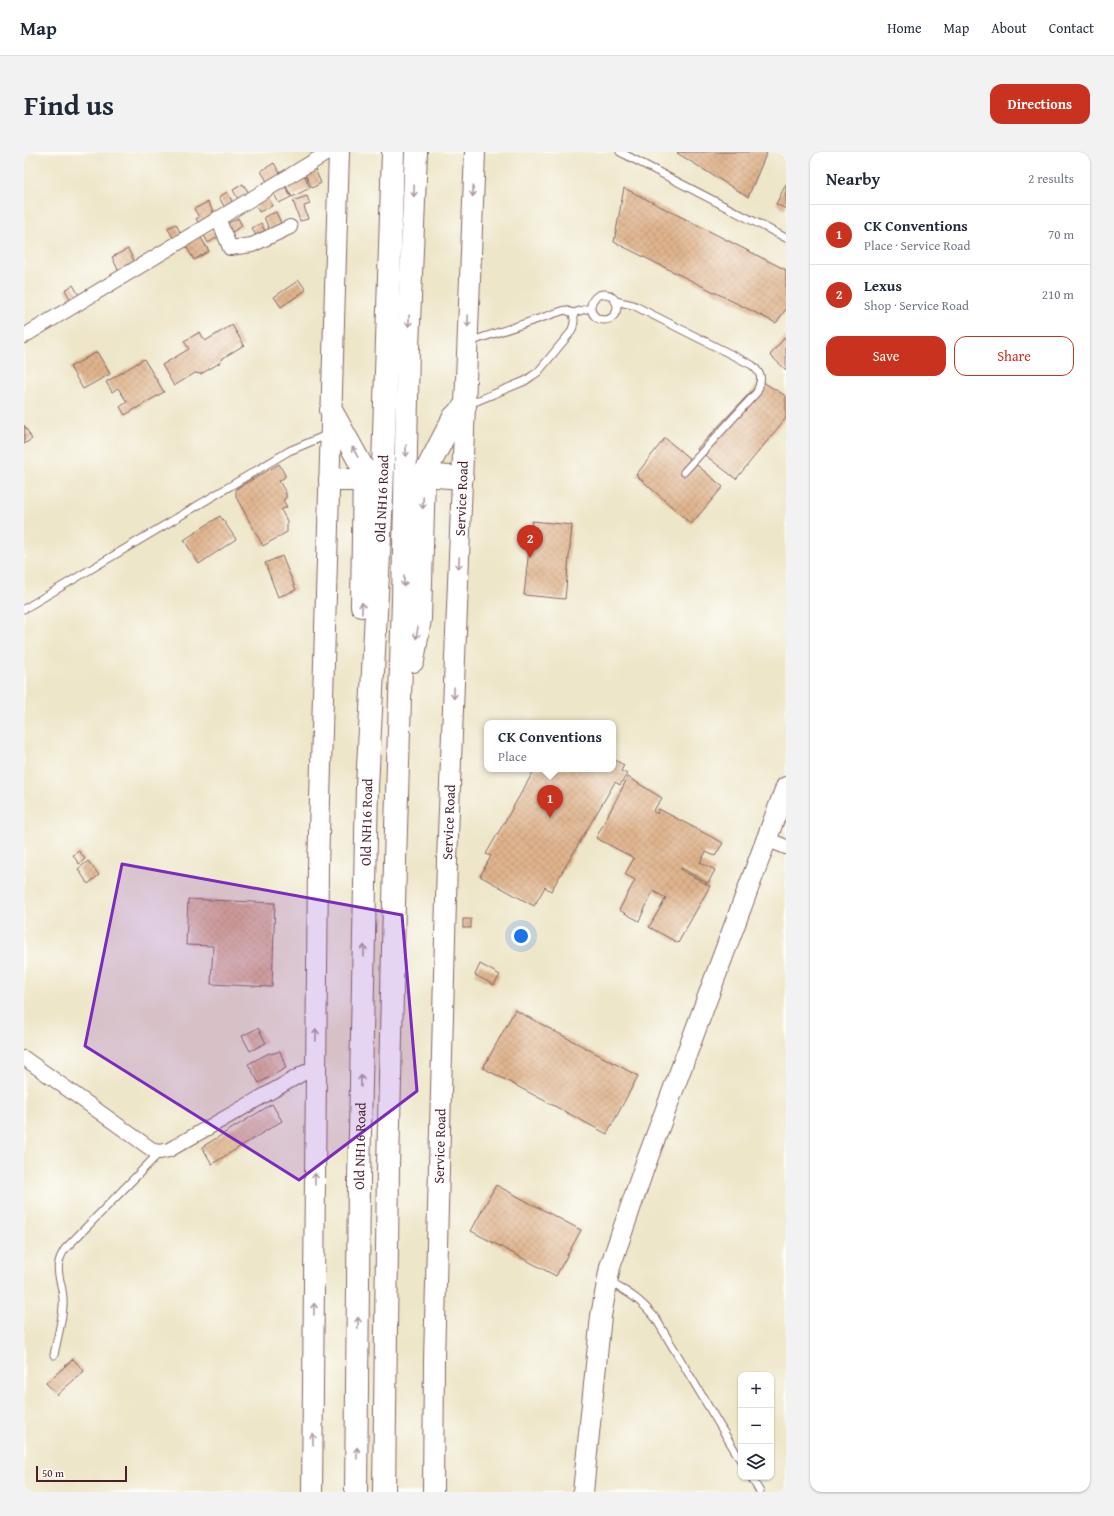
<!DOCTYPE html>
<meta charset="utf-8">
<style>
body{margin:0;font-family:"Gentium Book Plus",serif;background:#f2f2f3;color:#1f2937}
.controls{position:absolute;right:12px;bottom:12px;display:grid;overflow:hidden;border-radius:8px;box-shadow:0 1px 3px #0004}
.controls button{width:36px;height:36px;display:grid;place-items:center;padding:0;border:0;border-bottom:1px solid #e0e1e3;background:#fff;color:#1f2937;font:20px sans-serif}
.scale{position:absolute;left:12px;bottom:10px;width:91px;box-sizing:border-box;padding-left:4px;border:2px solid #4a1f2b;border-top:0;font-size:11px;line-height:14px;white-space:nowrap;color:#4a1f2b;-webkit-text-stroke:3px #fdfcf7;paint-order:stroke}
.you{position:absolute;left:497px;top:784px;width:14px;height:14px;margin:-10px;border:3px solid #fff;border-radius:50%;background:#1a73e8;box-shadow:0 0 0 6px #1a73e833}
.badge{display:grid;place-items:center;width:26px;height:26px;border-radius:50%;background:#c8321e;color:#fff;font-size:13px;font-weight:700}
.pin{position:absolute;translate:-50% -33px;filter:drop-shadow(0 1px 2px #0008)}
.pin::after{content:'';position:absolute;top:21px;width:14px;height:12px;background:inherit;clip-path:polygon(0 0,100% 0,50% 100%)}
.popup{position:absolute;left:460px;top:568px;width:132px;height:52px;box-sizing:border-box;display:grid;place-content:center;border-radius:8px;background:#fff;filter:drop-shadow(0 1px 3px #0005);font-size:13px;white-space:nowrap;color:#747a83}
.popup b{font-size:15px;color:#1f2937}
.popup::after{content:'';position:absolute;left:50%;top:100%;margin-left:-8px;border:8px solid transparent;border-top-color:#fff}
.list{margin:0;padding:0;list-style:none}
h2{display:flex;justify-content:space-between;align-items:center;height:52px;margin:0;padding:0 16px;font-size:17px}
h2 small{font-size:13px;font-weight:400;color:#747a83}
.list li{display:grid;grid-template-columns:26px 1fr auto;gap:12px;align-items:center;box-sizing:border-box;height:60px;padding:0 16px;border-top:1px solid #e0e1e3}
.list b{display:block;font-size:15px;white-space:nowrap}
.list p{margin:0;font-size:13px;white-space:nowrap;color:#747a83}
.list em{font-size:13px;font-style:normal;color:#747a83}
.actions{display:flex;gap:8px;padding:12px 16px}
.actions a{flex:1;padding:9px 0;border:1px solid #c8321e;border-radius:12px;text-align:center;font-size:14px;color:#c8321e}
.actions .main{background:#c8321e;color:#fff}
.icon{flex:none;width:22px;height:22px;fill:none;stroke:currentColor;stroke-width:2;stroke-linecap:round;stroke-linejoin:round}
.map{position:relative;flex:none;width:762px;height:1340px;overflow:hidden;border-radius:12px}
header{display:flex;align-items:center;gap:24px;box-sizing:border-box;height:56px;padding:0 20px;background:#fff;border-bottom:1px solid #e0e1e3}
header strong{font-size:19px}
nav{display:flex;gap:22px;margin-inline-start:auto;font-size:14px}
.intro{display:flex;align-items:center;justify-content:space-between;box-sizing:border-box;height:96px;padding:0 24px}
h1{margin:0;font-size:28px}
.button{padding:10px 18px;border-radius:12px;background:#c8321e;color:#fff;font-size:14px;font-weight:700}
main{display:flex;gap:24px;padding:0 24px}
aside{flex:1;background:#fff;border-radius:12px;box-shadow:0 1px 3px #0004}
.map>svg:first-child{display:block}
.building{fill:url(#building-cross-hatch)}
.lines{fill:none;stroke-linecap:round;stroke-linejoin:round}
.lane-casing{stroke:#836562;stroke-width:9}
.street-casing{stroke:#836562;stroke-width:16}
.secondary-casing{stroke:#836562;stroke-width:22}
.primary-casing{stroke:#836562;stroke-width:24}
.lane{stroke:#fff;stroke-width:7}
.street{stroke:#fff;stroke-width:14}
.secondary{stroke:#fff;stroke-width:20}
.primary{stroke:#fff;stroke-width:22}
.oneway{stroke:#ae9aa0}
.marked{fill:#7b2cbf;fill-opacity:0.2;stroke:#7b2cbf;stroke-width:3;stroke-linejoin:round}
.labels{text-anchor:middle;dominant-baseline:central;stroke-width:3;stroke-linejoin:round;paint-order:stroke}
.street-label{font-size:14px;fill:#4a1f2b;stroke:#fdfcf7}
</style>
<header>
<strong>Map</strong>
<nav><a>Home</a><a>Map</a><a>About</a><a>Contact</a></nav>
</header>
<div class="intro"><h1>Find us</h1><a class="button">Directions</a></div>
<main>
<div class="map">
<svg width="762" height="1340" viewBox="0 0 762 1340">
<defs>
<pattern id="building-cross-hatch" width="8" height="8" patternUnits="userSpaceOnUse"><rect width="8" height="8" fill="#dfb48d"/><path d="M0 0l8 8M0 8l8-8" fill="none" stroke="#c19a7a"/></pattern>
</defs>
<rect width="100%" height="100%" fill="#fdfcf7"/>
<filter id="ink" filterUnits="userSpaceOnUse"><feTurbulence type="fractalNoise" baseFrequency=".025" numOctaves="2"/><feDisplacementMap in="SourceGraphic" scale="8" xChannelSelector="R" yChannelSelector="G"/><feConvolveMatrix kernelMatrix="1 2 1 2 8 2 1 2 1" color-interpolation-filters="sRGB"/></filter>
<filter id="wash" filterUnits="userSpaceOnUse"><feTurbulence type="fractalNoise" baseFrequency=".012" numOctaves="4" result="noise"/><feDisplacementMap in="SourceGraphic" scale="16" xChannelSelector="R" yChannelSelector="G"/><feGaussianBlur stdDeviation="0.9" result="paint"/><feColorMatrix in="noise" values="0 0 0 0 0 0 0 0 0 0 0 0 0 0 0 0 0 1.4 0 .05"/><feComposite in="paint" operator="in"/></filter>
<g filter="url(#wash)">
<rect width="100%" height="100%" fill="#eee6c9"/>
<g id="blocks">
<!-- building -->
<g class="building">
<path d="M654 0H743L724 45 653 1Z"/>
<path d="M250 11 257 23 244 31 237 19Z"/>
<path d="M291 17 297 31 288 36 281 22Z"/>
<path d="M280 23 286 36 268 45 261 33Z"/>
<path d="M219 32 227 44 216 51 209 38Z"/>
<path d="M762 32V57L752 52Z"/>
<path d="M261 34 267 45 255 51 249 40Z"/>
<path d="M600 36 762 118V157L752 171 590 90Z"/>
<path d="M203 40 210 53 202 58 195 45Z"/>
<path d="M283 44 286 52 280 54 284 67 276 69 269 49Z"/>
<path d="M244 45 248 54 235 60 231 51Z"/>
<path d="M184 50 191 63 175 71 172 67 175 65 170 57Z"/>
<path d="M252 60 257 71 245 77 240 65Z"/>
<path d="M214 66 218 74 208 80 203 72Z"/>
<path d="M237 71 242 81 233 86 228 76Z"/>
<path d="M152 72 157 82 149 86 144 76Z"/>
<path d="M191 76 196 84 184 91 180 83Z"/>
<path d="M176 84 185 99 170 108 162 94Z"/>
<path d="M104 97 112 112 95 120 88 105Z"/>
<path d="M275 128 282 138 257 155 250 145Z"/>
<path d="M49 133 56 145 48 150 41 138Z"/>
<path d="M208 173 220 193 199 206 197 210 177 222 171 221 150 234 138 213 165 197 160 189 176 180 181 189Z"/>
<path d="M762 184V218L746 203Z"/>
<path d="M73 200 86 222 59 237 46 215Z"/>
<path d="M120 207 140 240 101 263 96 255 103 250 94 236 88 240 82 230Z"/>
<path d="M737 229 762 244V266L712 327 673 297Z"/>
<path d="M0 273 8 287 0 292Z"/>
<path d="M641 286 699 335 667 372 612 323Z"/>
<path d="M255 312 261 323V325L255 329 262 341V346L259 348 263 355 257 358 263 369V380L239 394 212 345V337Z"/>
<path d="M196 364 212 387 175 412 160 388Z"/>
<path d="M508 369 548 373 541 447 500 443Z"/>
<path d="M258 404 272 438 254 445 241 411Z"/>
<path d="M589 607 600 613 597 619 603 622 596 633 591 630 527 739 521 735 510 754 456 724 467 704 462 702 511 617H589Z"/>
<path d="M604 625 638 646 629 659 633 662 635 657 699 691 691 704 682 700 676 710 691 718 684 731 657 716V718L686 734 654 791 625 775 642 746 629 739 615 769 595 758 611 728 601 722 610 706 572 686Z"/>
<path d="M55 699 61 707 55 712 49 703Z"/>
<path d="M64 709 75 723 64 732 54 717Z"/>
<path d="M164 747 251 751 248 835 187 832 189 794 162 793Z"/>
<rect x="439" y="767" width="8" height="9"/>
<path d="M456 812 476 823 470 833 451 823Z"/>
<path d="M491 858 614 924 583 982 459 916Z"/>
<path d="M234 876 242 891 226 899 218 884Z"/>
<path d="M256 899 262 916 235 931 224 912 245 901 247 902Z"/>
<path d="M248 952 258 969 188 1012 178 995Z"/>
<path d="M472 1033 557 1078 532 1124 447 1079Z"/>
<path d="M49 1207 60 1219 33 1243 22 1231Z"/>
</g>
</g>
</g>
<g filter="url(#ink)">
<use href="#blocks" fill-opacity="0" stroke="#836562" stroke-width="1"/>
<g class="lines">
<!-- lane casing -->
<g class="lane-casing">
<g id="lane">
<path d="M596 0 762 86"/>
<circle cx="580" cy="155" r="13"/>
<path d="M591 149 609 153 728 213C739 223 738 227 733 240L660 320"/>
<path d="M549 161 566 156"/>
<path d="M443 253 501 229 508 224 514 220 547 180C550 173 551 169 549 161L541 158 445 190"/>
<path d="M0 457 265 299 305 282"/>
<path d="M585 1130C606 1141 617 1148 632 1167L717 1309"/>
<path d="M30 1203C33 1187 38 1170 39 1154 41 1130 26 1119 41 1097L136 1000"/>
<path d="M727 1325 736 1340"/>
</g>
</g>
<!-- street casing -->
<g class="street-casing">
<g id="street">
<path d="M194 66 206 96 228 93 266 75"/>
<path d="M0 184 305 0"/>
<path d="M742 687 762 695"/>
<path d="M0 906 130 999 136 1000 145 998 292 914"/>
</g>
</g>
<!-- secondary casing -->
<g class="secondary-casing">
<g id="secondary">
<path d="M288 1340 294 715 315 0"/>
<path id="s1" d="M409 1340 410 1208 423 709 451 0"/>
<path d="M559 1340 577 1164 586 1115 620 1016 762 635"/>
</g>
</g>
<!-- primary casing -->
<g class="primary-casing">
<g id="primary">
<path d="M307 258 340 318 338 454"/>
<path d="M400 323 438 326"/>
<path d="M306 328H340"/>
<path d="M389 509 396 467 400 323 430 265 441 254"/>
<path id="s2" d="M332 1340 335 1029 343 635 358 345 369 0"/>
<path d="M360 1340 364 1015 371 709 379 448 384 195 392 0"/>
</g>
</g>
<!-- lane -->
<use href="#lane" class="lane"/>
<!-- street -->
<use href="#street" class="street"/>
<!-- secondary -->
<use href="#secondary" class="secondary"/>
<!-- primary -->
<use href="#primary" class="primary"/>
</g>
<!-- one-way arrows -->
<defs><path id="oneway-shaft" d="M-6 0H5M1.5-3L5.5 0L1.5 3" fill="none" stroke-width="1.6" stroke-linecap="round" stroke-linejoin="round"/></defs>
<g class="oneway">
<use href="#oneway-shaft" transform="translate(390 39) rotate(92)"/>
<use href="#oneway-shaft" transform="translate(449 39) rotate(92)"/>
<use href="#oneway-shaft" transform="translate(385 169) rotate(92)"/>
<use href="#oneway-shaft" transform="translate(444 169) rotate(92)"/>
<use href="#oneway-shaft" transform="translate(382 299) rotate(91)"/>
<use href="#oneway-shaft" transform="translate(331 300) rotate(-119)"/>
<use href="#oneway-shaft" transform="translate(399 351) rotate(92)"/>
<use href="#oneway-shaft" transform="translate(435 411) rotate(92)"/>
<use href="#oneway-shaft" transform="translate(380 429) rotate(91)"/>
<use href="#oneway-shaft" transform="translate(338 456) rotate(-89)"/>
<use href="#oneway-shaft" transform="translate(393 481) rotate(99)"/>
<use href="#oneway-shaft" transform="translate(430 541) rotate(92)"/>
<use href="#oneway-shaft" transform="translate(340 799) rotate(-89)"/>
<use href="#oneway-shaft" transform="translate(292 883) rotate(-89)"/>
<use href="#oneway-shaft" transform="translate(337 929) rotate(-89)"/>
<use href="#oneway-shaft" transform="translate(291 1027) rotate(-89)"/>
<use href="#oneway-shaft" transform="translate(290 1157) rotate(-89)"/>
<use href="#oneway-shaft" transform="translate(334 1171) rotate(-89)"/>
<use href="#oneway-shaft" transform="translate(289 1287) rotate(-90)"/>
<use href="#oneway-shaft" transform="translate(333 1301) rotate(-89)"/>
</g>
</g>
<!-- marked area -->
<path class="marked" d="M98 712 378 763 393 939 275 1028 61 894Z"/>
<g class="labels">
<!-- street labels -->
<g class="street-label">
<text stroke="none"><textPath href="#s2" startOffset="994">Old NH16 Road</textPath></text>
<text stroke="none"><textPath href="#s1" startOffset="994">Service Road</textPath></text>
<text stroke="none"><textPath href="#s2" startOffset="670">Old NH16 Road</textPath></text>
<text stroke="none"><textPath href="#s1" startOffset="670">Service Road</textPath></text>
<text stroke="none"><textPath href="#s2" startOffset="346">Old NH16 Road</textPath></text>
<text stroke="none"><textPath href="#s1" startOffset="346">Service Road</textPath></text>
</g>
</g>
</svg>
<div class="controls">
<button>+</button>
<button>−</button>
<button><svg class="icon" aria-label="layers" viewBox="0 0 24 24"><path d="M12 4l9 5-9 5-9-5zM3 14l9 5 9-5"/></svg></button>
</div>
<div class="scale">50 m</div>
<div class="you"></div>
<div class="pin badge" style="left:526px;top:666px">1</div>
<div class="popup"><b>CK Conventions</b>Place</div>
<div class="pin badge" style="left:506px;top:406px">2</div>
</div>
<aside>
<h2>Nearby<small>2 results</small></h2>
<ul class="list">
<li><span class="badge">1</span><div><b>CK Conventions</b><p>Place · Service Road</p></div><em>70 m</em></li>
<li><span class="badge">2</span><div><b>Lexus</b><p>Shop · Service Road</p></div><em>210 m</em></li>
</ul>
<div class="actions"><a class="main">Save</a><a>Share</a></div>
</aside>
</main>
